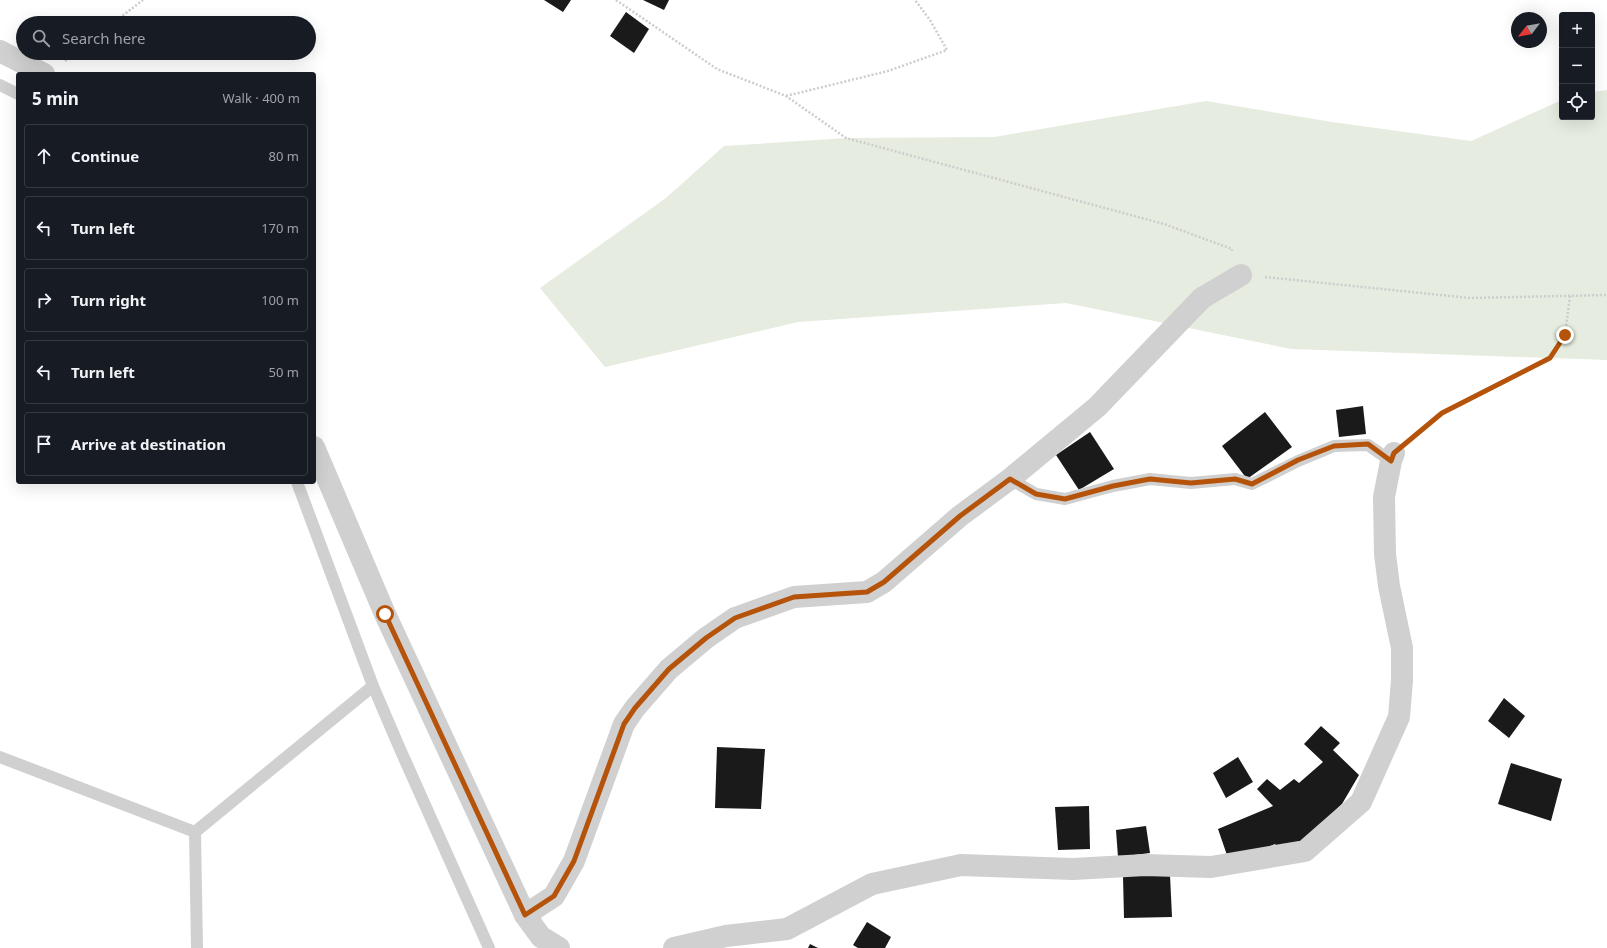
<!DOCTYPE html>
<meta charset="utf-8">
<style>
body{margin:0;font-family:"Noto Sans",sans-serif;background:#20242c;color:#f1f3f6}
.controls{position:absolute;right:12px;top:12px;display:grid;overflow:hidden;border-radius:4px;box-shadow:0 4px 16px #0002}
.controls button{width:36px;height:36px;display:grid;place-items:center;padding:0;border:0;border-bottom:1px solid #363941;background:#171b24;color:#f1f3f6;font:20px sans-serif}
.compass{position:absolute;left:1511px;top:12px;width:36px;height:36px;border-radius:50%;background:#171b24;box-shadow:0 4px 16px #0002;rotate:239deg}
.stop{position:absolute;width:12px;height:12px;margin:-9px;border:3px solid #b45309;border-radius:50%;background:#fff}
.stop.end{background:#b45309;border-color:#fff;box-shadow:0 1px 4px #0008}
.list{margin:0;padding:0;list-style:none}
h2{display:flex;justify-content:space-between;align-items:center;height:52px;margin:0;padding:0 16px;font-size:17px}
h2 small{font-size:13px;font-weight:400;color:#9ea1a6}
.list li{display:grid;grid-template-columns:26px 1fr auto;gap:12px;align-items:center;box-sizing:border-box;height:64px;margin:0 8px 8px;padding:0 8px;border:1px solid #363941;border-radius:4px}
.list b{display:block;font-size:15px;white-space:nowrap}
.list em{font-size:13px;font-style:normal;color:#9ea1a6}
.icon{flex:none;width:22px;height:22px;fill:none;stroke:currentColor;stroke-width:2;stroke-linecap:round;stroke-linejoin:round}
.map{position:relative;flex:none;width:1607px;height:948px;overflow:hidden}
.search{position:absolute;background:#171b24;box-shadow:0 4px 16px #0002;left:16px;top:16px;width:300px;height:44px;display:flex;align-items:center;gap:10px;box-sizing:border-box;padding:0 14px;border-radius:22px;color:#9ea1a6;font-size:15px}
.panel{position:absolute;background:#171b24;box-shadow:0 4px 16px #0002;left:16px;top:72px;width:300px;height:412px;border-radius:4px}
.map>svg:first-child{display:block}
.green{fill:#e6ecdf}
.building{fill:#1a1a1a}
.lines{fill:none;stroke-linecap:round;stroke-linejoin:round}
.path{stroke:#cdcdcd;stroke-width:2.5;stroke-dasharray:2 2;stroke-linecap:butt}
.lane{stroke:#d0d0d0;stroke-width:12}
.street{stroke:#d0d0d0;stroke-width:22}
.route{stroke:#b45309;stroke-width:5}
</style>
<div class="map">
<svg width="1607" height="948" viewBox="0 0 1607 948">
<rect width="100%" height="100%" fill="#fff"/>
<!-- green -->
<path class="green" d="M1607 90V360L1291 349 1066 303 798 322 605 367 540 288 666 198 724 146 846 138 994 137 1206 101 1332 122 1471 141 1562 100V117H1592V92Z"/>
<!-- building -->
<g class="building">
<path d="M544 0H571L563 12Z"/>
<path d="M643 0H669L664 10Z"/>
<path d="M626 12 649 29 634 53 610 36Z"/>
<path d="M1363 406 1366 434 1339 437 1336 410Z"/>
<path d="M1265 412 1292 447 1247 479 1222 446Z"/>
<path d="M1090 432 1114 469 1079 490 1056 455Z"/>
<path d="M1504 698 1525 716 1509 738 1488 721Z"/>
<path d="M1321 726 1340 743 1333 750 1359 775 1342 804 1304 840 1278 849 1275 844 1254 853 1228 858 1218 829 1273 806 1257 789 1267 779 1280 790 1294 779 1299 783 1323 762 1304 744Z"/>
<path d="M717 747 765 749 761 809 715 808Z"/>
<path d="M1238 757 1253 782 1226 798 1213 773Z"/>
<path d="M1511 763 1562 779 1551 821 1498 804Z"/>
<path d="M1089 806 1090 849 1058 850 1055 807Z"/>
<path d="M1146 826 1150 853 1118 857 1116 830Z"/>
<path d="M1170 875 1172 917 1124 918 1123 876Z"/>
<path d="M867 922 891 937 885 948H858L853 945Z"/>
<path d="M810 944 818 948H808Z"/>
</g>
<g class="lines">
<!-- path -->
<g class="path">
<path d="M616 0 717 69 786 96 846 138 1164 224 1232 249V251"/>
<path d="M113 23 143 0"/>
<path d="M65 61 75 53"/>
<path d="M786 96 888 71 947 50 930 20 915 0"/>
<path d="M1265 277 1470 298 1607 295"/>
<path d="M1413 437 1442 413 1551 358 1565 335 1570 296"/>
</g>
<!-- lane -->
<g class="lane">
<path d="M0 85 18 94"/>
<path d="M1010 479 1036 494 1065 499 1113 486 1150 479 1191 483 1235 479 1252 484 1298 461 1334 446 1368 445 1391 461"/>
<path d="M297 482 373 686 400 749 489 948"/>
<path d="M0 757 195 832 373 686"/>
<path d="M195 832 197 948"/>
</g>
<!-- street -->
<g class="street">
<path d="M0 51 44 74"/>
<path d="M314 447 385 614 525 915 554 896 574 861 624 724 635 708 669 669 706 638 735 618 794 597 867 592 884 582 960 516 1010 479 1097 407 1202 298 1241 275"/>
<path d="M525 915 541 937 559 948"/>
<path d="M674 948 726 936 787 929 872 884 961 865 1073 869 1145 865 1211 867 1305 851 1361 802 1399 717 1402 680V648L1389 586 1385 554 1384 497 1391 461 1394 453"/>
</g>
</g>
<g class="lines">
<!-- route -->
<path class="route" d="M385 614 525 915 554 896 574 861 624 724 635 708 669 669 706 638 735 618 794 597 867 592 884 582 960 516 1010 479 1036 494 1065 499 1113 486 1150 479 1191 483 1235 479 1252 484 1298 460 1334 446 1368 444 1391 461 1394 453 1442 413 1550 358 1565 335"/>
</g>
</svg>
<div class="controls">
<button>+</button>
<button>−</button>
<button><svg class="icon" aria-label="locate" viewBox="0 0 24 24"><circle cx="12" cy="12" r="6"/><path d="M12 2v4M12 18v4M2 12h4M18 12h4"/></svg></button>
</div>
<svg class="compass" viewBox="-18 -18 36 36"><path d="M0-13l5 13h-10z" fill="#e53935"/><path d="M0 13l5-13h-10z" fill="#9ea1a6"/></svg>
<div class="stop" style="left:385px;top:614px"></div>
<div class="stop end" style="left:1565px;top:335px"></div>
<div class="search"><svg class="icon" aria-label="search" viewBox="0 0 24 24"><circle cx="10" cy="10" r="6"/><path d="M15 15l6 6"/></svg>Search here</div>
<section class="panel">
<h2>5 min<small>Walk · 400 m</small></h2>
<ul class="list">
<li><svg class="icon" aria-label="ahead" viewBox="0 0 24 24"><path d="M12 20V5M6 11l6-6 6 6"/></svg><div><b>Continue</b></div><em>80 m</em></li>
<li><svg class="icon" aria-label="left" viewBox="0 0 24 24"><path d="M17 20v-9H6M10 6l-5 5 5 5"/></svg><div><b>Turn left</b></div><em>170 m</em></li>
<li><svg class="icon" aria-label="right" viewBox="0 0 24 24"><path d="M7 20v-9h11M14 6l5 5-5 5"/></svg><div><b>Turn right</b></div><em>100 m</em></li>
<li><svg class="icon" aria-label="left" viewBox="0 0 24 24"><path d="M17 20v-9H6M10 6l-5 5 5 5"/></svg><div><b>Turn left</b></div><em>50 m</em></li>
<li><svg class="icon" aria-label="arrive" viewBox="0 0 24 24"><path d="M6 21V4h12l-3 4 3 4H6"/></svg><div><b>Arrive at destination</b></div></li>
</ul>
</section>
</div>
